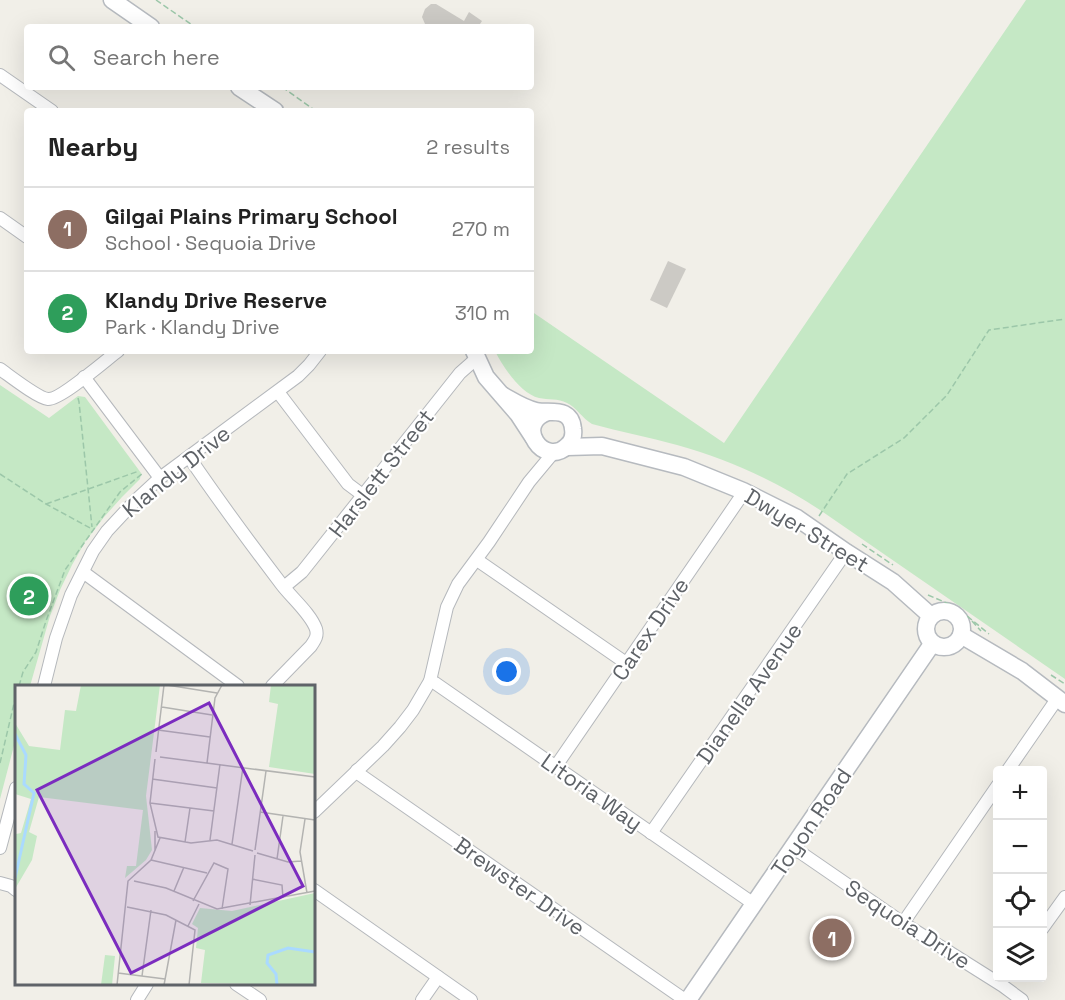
<!DOCTYPE html>
<meta charset="utf-8">
<style>
body{margin:0;font-family:"Space Grotesk",sans-serif;background:#f6f6f6;color:#222}
.controls{position:absolute;right:18px;bottom:18px;display:grid;overflow:hidden;border-radius:6px;box-shadow:0 6px 24px #0002}
.controls button{width:54px;height:54px;display:grid;place-items:center;padding:0;border:0;border-bottom:2px solid #e0e0e0;background:#fff;color:#222;font:30px sans-serif}
.you{position:absolute;left:507px;top:672px;width:21px;height:21px;margin:-15px;border:4px solid #fff;border-radius:50%;background:#1a73e8;box-shadow:0 0 0 9px #1a73e833}
.badge{display:grid;place-items:center;width:39px;height:39px;border-radius:50%;background:#ea4335;color:#fff;font-size:20px;font-weight:700}
.pin{position:absolute;translate:-50% -50%;border:3px solid #fff;box-shadow:0 2px 6px #0006}
.list{margin:0;padding:0;list-style:none}
h2{display:flex;justify-content:space-between;align-items:center;height:78px;margin:0;padding:0 24px;font-size:26px}
h2 small{font-size:20px;font-weight:400;color:#767676}
.list li{display:grid;grid-template-columns:39px 1fr auto;gap:18px;align-items:center;box-sizing:border-box;height:84px;padding:0 24px;border-top:2px solid #e0e0e0}
.list b{display:block;font-size:22px;white-space:nowrap}
.list p{margin:0;font-size:20px;white-space:nowrap;color:#767676}
.list em{font-size:20px;font-style:normal;color:#767676}
.icon{flex:none;width:33px;height:33px;fill:none;stroke:currentColor;stroke-width:2;stroke-linecap:round;stroke-linejoin:round}
.map{position:relative;flex:none;width:1065px;height:1000px;overflow:hidden}
.search{position:absolute;background:#fff;box-shadow:0 6px 24px #0002;left:24px;top:24px;width:510px;height:66px;display:flex;align-items:center;gap:15px;box-sizing:border-box;padding:0 21px;border-radius:6px;color:#767676;font-size:22px}
.panel{position:absolute;background:#fff;box-shadow:0 6px 24px #0002;left:24px;top:108px;width:510px;height:246px;border-radius:6px}
.map>svg:first-child{display:block}
.green{fill:#c5e8c5}
.building{fill:#cccac5}
.lines{fill:none;stroke-linecap:round;stroke-linejoin:round}
.street-casing{stroke:#b5b8bc;stroke-width:14}
.secondary-casing{stroke:#b6babf;stroke-width:19}
.path{stroke:#9cc7a9;stroke-width:1.5;stroke-dasharray:6 3;stroke-linecap:butt}
.street{stroke:#fff;stroke-width:12}
.secondary{stroke:#fff;stroke-width:16}
.labels{text-anchor:middle;dominant-baseline:central;stroke-width:4.5;stroke-linejoin:round;paint-order:stroke}
.street-label{font-size:22px;fill:#5f6368;stroke:#fff}
.inset-river{fill:none;stroke:#aadaff;stroke-width:3}
.inset-road{fill:none;stroke:#b3b3b1;stroke-width:1.5}
.view{fill:#7b2cbf;fill-opacity:0.15;stroke:#7b2cbf;stroke-width:3}
.inset-edge{fill:none;stroke:#5f6368;stroke-width:3}
</style>
<div class="map">
<svg width="1065" height="1000" viewBox="0 0 1065 1000">
<rect width="100%" height="100%" fill="#f1efe8"/>
<!-- green -->
<g class="green">
<path d="M1026 0H1065V679L820 510C776 481 728 459 677 445 649 437 620 432 592 424 582 418 577 408 567 403 558 398 548 400 539 398 521 394 503 367 495 351H531V311L724 443Z"/>
<path d="M0 385 49 418 78 396 85 397 141 473 140 479 122 497 104 517 85 542 72 565 60 590 50 616 30 686H16V738L0 799Z"/>
</g>
<!-- building -->
<g class="building">
<path d="M431 4H436L464 21 469 12 482 21 478 27H430L425 24 422 17 425 9Z"/>
<path d="M668 261 686 269 667 308 650 300Z"/>
</g>
<g class="lines">
<!-- street casing -->
<g class="street-casing">
<g id="street">
<path d="M0 75 52 111"/>
<path d="M0 218 27 237"/>
<path d="M0 369C10 376 38 398 48 399 60 400 106 360 118 351"/>
<path d="M84 377 160 478"/>
<path d="M278 392 348 484 364 496"/>
<path d="M189 457C219 501 250 543 282 585 292 598 311 614 316 629 318 636 315 640 311 646L272 686"/>
<path d="M477 560 626 663"/>
<path d="M83 572 238 686"/>
<path d="M284 587 302 572 460 373 477 358"/>
<path d="M430 681 435 683 754 904"/>
<path d="M44 686 56 638 71 595 93 551 107 531 134 502 160 478 298 376 309 365 320 351"/>
<path d="M556 766 740 498 743 491"/>
<path d="M357 770 359 774 685 1000"/>
<path d="M1008 770 1057 699"/>
<path d="M314 812 383 746 400 727 413 710 430 681 447 607 458 584 489 542 529 482 554 452"/>
<path d="M651 833 846 552"/>
<path d="M0 848 16 788"/>
<path d="M794 848 903 923 1003 986 1022 1000"/>
<path d="M0 883 11 886 16 890"/>
<path d="M314 890 471 1000"/>
<path d="M903 923 998 785"/>
<path d="M1042 929 1065 897"/>
<path d="M236 984 260 1000"/>
<path d="M137 1000 147 984"/>
<path d="M422 1000 438 977"/>
</g>
</g>
<!-- secondary casing -->
<g class="secondary-casing">
<g id="secondary">
<path d="M112 0 151 27"/>
<path d="M239 87 275 111"/>
<path d="M474 351 486 377 518 414 533 437"/>
<path d="M502 395C513 401 523 408 536 411 550 414 571 406 573 429 574 435 572 442 567 446 544 468 513 424 548 412"/>
<path d="M567 447 602 446 684 467 743 491 797 518 846 552 893 582 931 616"/>
<circle cx="944" cy="629" r="18"/>
<path d="M961 635 1022 671 1065 704"/>
<path d="M688 1000 932 644"/>
</g>
</g>
<!-- path -->
<g class="path">
<path d="M156 0 195 27"/>
<path d="M282 87 316 111"/>
<path d="M78 398 79 402 92 527"/>
<path d="M0 474 46 504 92 529"/>
<path d="M46 504 139 471"/>
<path d="M819 516 847 474 904 438 947 395 989 330 1065 319"/>
<path d="M862 544 893 565"/>
<path d="M928 595 956 607 989 634"/>
<path d="M972 621 981 631"/>
<path d="M1051 675 1065 684"/>
<path d="M19 686 23 672 36 652 46 621 65 570 120 492 143 473"/>
<path d="M0 763 16 695"/>
</g>
<!-- street -->
<use href="#street" class="street"/>
<!-- secondary -->
<use href="#secondary" class="secondary"/>
</g>
<g class="labels">
<!-- street labels -->
<g class="street-label">
<text transform="translate(176 471) rotate(-39)">Klandy Drive</text>
<text transform="translate(381 473) rotate(-52)">Harslett Street</text>
<text transform="translate(807 530) rotate(31)">Dwyer Street</text>
<text transform="translate(650 629) rotate(-56)">Carex Drive</text>
<text transform="translate(749 693) rotate(-55)">Dianella Avenue</text>
<text transform="translate(592 792) rotate(35)">Litoria Way</text>
<text transform="translate(811 822) rotate(-56)">Toyon Road</text>
<text transform="translate(520 886) rotate(35)">Brewster Drive</text>
<text transform="translate(908 924) rotate(33)">Sequoia Drive</text>
</g>
</g>
<!-- overview -->
<g transform="translate(15 685)">
<rect width="300" height="300" fill="#f1efe8"/>
<path d="M66 0H145L131 111 137 165 131 175 110 193 112 181H121L128 125 24 112 14 147 22 151 17 175 0 204 1 149 6 148 16 114 0 109V38L14 61 45 65 50 25 61 26ZM256 0H300V89L254 82 263 19 254 17ZM300 208V300L186 298 190 265 181 263 183 243 177 239 185 223 217 226ZM90 270 100 271 97 300H86Z" fill="#c5e8c5"/>
<path class="inset-river" d="M0 49 11 70 9 99 19 108 0 193M262 300 261 289 252 278 253 270 273 263 300 267"/>
<path class="inset-road" d="M152 0 202 8M147 22 197 30M143 45 195 52M141 67 149 0M145 72 300 92M140 74 135 118 143 152 176 158 202 155 238 166M192 78 200 13 207 0M137 94 202 103M135 118 199 126M245 127 300 135M290 134 285 167 292 208M195 155 205 79M170 157 175 123M217 159 228 82M240 165 251 86M140 166V146M242 168 273 177 286 176M262 174 268 131M136 175 192 188M237 194 267 200 268 213M119 196 151 203 202 224 300 206M159 206 169 182M178 216 199 178 213 184 207 224M235 220 240 170M112 222 151 230 180 245 174 300M173 241 184 219M103 288 150 294M127 291 136 225M102 300 113 196 136 175 145 153M149 300 161 235"/>
<path class="view" d="M194 18 288 201 116 288 22 105Z"/>
<rect width="300" height="300" class="inset-edge"/>
</g>
</svg>
<div class="controls">
<button>+</button>
<button>−</button>
<button><svg class="icon" aria-label="locate" viewBox="0 0 24 24"><circle cx="12" cy="12" r="6"/><path d="M12 2v4M12 18v4M2 12h4M18 12h4"/></svg></button>
<button><svg class="icon" aria-label="layers" viewBox="0 0 24 24"><path d="M12 4l9 5-9 5-9-5zM3 14l9 5 9-5"/></svg></button>
</div>
<div class="you"></div>
<div class="pin badge" style="left:832px;top:938px;background:#8d6e63">1</div>
<div class="pin badge" style="left:29px;top:596px;background:#2e9e5b">2</div>
<div class="search"><svg class="icon" aria-label="search" viewBox="0 0 24 24"><circle cx="10" cy="10" r="6"/><path d="M15 15l6 6"/></svg>Search here</div>
<section class="panel">
<h2>Nearby<small>2 results</small></h2>
<ul class="list">
<li><span class="badge" style="background:#8d6e63">1</span><div><b>Gilgai Plains Primary School</b><p>School · Sequoia Drive</p></div><em>270 m</em></li>
<li><span class="badge" style="background:#2e9e5b">2</span><div><b>Klandy Drive Reserve</b><p>Park · Klandy Drive</p></div><em>310 m</em></li>
</ul>
</section>
</div>
